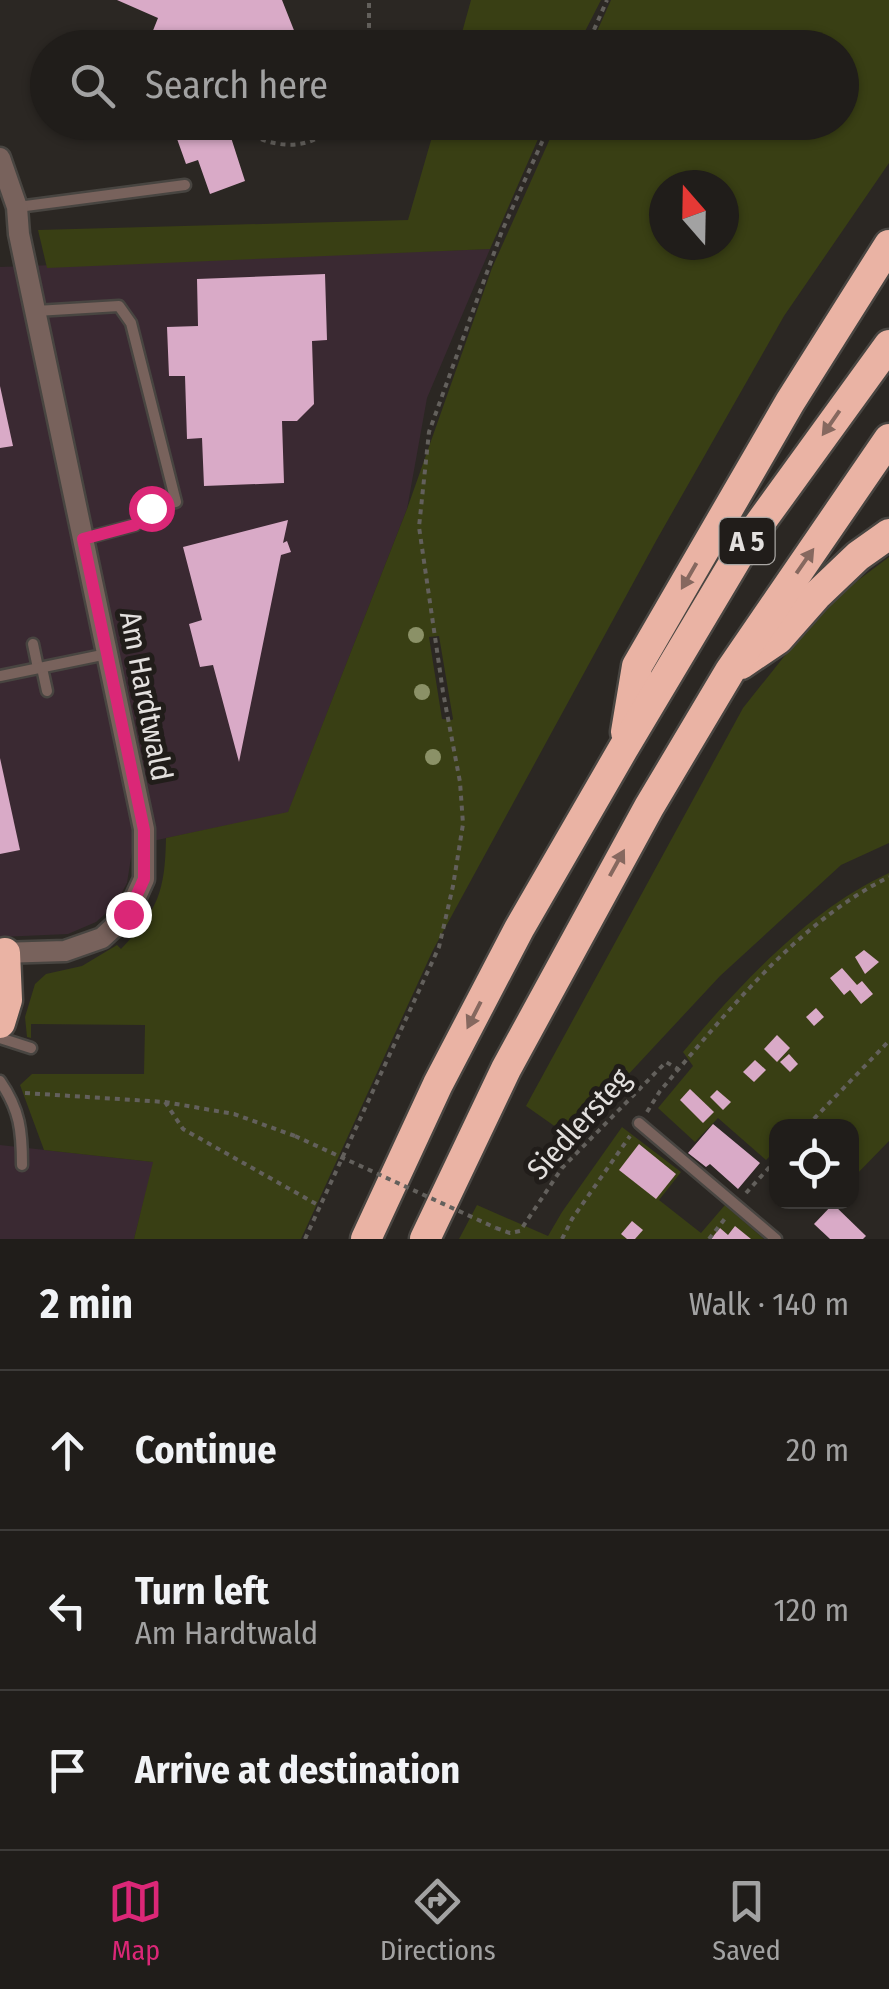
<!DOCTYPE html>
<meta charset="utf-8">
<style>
body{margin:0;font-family:"Fira Sans Condensed",sans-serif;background:#2d2a27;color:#f1f3f6}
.controls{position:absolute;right:30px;bottom:30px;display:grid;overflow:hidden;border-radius:20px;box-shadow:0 2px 8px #0004}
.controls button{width:90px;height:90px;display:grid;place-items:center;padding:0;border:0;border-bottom:2px solid #3d3b39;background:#201d1a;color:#f1f3f6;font:50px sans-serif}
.compass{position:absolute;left:649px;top:170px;width:90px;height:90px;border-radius:50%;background:#201d1a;box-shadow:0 2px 8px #0004;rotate:340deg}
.stop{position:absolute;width:30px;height:30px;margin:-22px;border:8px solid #db2777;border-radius:50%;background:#fff}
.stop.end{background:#db2777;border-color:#fff;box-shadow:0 2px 10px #0008}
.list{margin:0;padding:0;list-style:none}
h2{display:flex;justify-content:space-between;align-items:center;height:130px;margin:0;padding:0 40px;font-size:42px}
h2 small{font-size:32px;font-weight:400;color:#a2a2a2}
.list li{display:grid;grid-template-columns:65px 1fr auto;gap:30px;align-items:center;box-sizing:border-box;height:160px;padding:0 40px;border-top:2px solid #3d3b39}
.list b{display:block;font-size:38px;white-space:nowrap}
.list p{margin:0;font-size:32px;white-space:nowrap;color:#a2a2a2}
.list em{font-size:32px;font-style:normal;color:#a2a2a2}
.icon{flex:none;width:55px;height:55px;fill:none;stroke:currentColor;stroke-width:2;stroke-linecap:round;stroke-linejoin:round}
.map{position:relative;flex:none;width:889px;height:1239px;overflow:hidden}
.search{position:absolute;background:#201d1a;box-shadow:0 2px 8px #0004;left:30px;right:30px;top:30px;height:110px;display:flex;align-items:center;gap:25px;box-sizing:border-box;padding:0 35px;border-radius:55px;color:#a2a2a2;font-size:38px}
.sheet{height:610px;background:#201d1a}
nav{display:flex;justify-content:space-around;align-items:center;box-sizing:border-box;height:140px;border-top:2px solid #3d3b39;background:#201d1a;font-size:28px;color:#a2a2a2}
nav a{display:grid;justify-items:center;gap:5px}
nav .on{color:#db2777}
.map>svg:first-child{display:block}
.industrial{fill:#3a2932}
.green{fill:#393f14;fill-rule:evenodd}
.building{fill:#d9aac7}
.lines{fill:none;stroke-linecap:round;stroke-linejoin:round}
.lane-casing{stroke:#484541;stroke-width:15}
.street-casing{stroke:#484541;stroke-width:25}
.highway-casing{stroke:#484541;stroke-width:35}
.path{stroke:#63605c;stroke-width:4;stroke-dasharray:5 5;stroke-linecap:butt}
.lane{stroke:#78625c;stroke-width:10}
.street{stroke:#78625c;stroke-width:20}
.highway{stroke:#eab3a4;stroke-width:30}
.path-bridge{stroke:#63605c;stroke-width:4;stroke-dasharray:5 5;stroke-linecap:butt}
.tree{fill:#8b9167}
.oneway{fill:#86685f}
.route{stroke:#db2777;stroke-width:12}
.labels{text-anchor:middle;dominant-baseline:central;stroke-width:10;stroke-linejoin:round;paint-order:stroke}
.shield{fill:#211d1a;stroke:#a9a6a3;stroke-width:2.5}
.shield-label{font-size:28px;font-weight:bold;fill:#e3e0de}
.street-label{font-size:30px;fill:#e3e0de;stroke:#211d1a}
</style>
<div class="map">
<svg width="889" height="1239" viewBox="0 0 889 1239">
<rect width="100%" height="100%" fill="#2b2723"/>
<!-- industrial -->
<g class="industrial">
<path d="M490 249 427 398 407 509 288 813 133 845 127 883 115 905 96 922 68 934 0 937V267Z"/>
<path d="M0 1145 154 1162 134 1239H0Z"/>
</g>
<!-- green -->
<g class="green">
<path d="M471 0H601L577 47H458Z"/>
<path d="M611 0H889V163L784 316 656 541 433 950 301 1239H134L153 1162 44 1150 20 1085 32 1074H144L145 1025 31 1024V1038L27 1037 25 1017 35 984 46 974 82 966 117 945 121 949C158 910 165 892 166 838L288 812 407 509 492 268 557 123 842 122V48L590 47ZM664 185H724V245H664ZM439 636 453 719 452 720 442 719 429 637Z"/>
<path d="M436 123H545L490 249 47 268 38 230 408 220Z"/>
<path d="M889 557V843L841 865 720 976 570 1137 526 1106 743 708 825 605Z"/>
<path d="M889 873V1141L852 1179V1126H776V1150L766 1160 718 1118 695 1142 658 1108 693 1066 683 1052C740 985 808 910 889 873Z"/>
<path d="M622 1127 681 1172 659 1200 701 1233 725 1205 764 1239H459L477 1205 548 1236 562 1212Z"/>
</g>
<!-- building -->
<g class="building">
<path d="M117 0H282L301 48H146L158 18Z"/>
<path d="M171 122H226L245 181 210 194 198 160 186 164Z"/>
<path d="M325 274 327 340 312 341 314 404 297 421H282L284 483 204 486 202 438 187 439 185 376H169L167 327 198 326 197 279Z"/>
<path d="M0 386 13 446 0 448Z"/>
<path d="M288 520 283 543 287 541 291 552 281 555 239 762 213 665 200 667 189 624 202 620 183 547Z"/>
<path d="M0 758 20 850 0 854Z"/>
<path d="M864 950 879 962 865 974 855 957Z"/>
<path d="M842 968 857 985 862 981 873 994 861 1004 850 990 844 995 830 978Z"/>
<path d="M816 1008 824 1017 814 1026 806 1017Z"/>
<path d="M777 1035 790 1048 777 1062 764 1049Z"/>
<path d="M789 1054 798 1064 790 1072 780 1062Z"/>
<path d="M755 1060 766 1070 754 1082 743 1072Z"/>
<path d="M690 1089 714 1112 703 1123 680 1100Z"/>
<path d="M717 1090 731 1102 723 1110 710 1097Z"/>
<path d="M713 1124 760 1163 738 1189 710 1164 706 1167 688 1153Z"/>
<path d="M639 1144 676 1174 656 1199 619 1170Z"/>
<path d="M833 1204 866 1236 863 1239H830L814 1224Z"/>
<path d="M632 1221 643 1230 635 1239H627L621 1234Z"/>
<path d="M735 1226 751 1239H711L720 1228 728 1235Z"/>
</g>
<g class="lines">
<!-- lane casing -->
<g class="lane-casing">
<g id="lane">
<path d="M18 207 185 185"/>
<path d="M36 311 119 306 131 323 176 502 151 508 135 525 83 539"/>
<path d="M33 644 38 668"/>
<path d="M42 668 47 691"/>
<path d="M0 676 107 654"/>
<path d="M0 1038 31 1048"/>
<path d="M0 1081C20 1110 22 1131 22 1165"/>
<path d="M639 1123 776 1239"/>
</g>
</g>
<!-- street casing -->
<g class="street-casing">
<path id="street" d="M0 158 17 207 19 234 144 829V879L128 914 102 938 65 951 0 953"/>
</g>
<!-- highway casing -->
<g class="highway-casing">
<g id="highway">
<path d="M741 664 778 639 816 596 858 556 889 534"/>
<path d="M626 732 637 666 790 402 889 245"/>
<path d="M0 1023 7 1000 5 953"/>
<path d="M366 1239 438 1084 519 929 623 749 747 541 889 345"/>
<path d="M425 1239 506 1069 649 807 730 671 889 439"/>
</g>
</g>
<!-- path -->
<g class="path">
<path d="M369 48V0"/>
<path d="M586 48 607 0"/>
<path d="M252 135C281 150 315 149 337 122"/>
<path d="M25 1093 165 1102 234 1114 295 1136"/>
<path d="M165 1102 183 1129 318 1205"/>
<path d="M647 1112 660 1091C726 1014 796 923 889 877"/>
<path d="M807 1126 889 1041"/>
<path d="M746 1193 776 1160"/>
<path d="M496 1228 510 1233 520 1231 562 1168 666 1062 678 1069"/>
<path d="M305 1239 439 947 453 886 463 824 460 782 443 692 419 527 429 432 502 231 551 122"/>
<path d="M562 1239 572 1219 630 1136"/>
<path d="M709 1239 727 1216"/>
</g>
<!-- lane -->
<use href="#lane" class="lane"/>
<!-- street -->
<use href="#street" class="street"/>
<!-- highway -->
<use href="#highway" class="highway"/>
<!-- path-bridge -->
<path class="path-bridge" d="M295 1136 496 1228"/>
</g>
<!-- trees -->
<g class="tree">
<circle cx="416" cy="635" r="8"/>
<circle cx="422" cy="692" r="8"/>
<circle cx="433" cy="757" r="8"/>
</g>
<!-- one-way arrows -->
<defs><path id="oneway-solid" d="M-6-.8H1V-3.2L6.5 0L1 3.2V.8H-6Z" transform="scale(2.5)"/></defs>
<g class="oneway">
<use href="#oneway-solid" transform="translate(831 423) rotate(125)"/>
<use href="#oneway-solid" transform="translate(805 561) rotate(-55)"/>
<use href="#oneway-solid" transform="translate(689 576) rotate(120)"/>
<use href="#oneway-solid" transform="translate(617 863) rotate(-61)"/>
<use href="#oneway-solid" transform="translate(474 1015) rotate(117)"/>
</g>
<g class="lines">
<!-- route -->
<path class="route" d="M128 914 144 879V830L83 539 135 525 151 508"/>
</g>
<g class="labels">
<!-- shield labels -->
<rect class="shield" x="719.5" y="518" width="55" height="46" rx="8"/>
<g class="shield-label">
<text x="747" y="541">A 5</text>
</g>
<!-- street labels -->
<g class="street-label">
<text transform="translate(146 696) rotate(79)">Am Hardtwald</text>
<text transform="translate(579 1124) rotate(-48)">Siedlersteg</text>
</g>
</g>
</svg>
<div class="controls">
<button><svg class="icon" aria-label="locate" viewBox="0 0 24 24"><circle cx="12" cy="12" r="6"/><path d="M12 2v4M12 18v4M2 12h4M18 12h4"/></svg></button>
</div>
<svg class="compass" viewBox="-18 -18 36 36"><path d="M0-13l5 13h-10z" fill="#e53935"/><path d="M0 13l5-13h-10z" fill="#a2a2a2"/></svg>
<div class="stop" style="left:151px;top:508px"></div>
<div class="stop end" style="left:128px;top:914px"></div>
<div class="search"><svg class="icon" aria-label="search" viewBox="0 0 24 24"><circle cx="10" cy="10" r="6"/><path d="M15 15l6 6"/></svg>Search here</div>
</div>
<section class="sheet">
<h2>2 min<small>Walk · 140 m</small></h2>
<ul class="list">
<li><svg class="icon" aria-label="ahead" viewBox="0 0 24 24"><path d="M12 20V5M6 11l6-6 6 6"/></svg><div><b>Continue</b></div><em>20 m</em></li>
<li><svg class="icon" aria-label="left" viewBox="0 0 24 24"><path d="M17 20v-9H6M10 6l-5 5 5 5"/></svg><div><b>Turn left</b><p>Am Hardtwald</p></div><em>120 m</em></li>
<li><svg class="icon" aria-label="arrive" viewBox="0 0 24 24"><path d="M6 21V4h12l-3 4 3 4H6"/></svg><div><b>Arrive at destination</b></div></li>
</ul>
</section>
<nav>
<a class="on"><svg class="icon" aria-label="map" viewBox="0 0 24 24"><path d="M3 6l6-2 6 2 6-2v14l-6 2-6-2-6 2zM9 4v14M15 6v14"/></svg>Map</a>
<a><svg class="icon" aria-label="directions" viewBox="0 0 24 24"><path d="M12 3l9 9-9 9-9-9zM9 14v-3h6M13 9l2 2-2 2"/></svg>Directions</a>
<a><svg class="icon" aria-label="saved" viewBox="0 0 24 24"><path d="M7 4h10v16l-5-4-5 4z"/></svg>Saved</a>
</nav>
